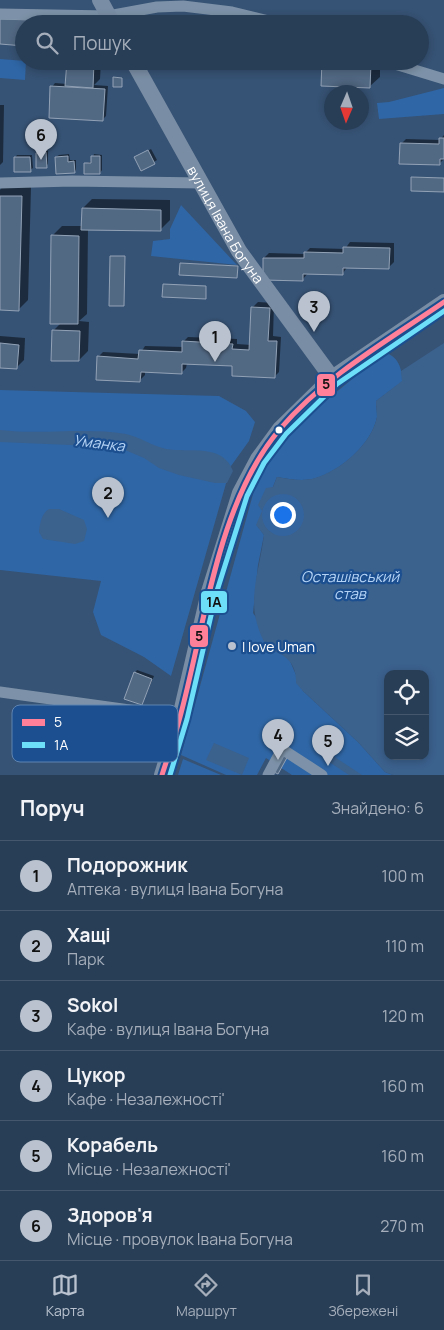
<!DOCTYPE html>
<html lang="uk">
<meta charset="utf-8">
<style>
body{margin:0;font-family:Manrope,sans-serif;background:#30455d;color:#f1f3f6}
.controls{position:absolute;right:15px;bottom:15px;display:grid;overflow:hidden;border-radius:10px;box-shadow:0 2px 8px #0003}
.controls button{width:45px;height:45px;display:grid;place-items:center;padding:0;border:0;border-bottom:1px solid #44576d;background:#283e57;color:#f1f3f6;font:25px sans-serif}
.compass{position:absolute;left:324px;top:85px;width:45px;height:45px;border-radius:50%;background:#283e57;box-shadow:0 2px 8px #0003;rotate:182deg}
.you{position:absolute;left:282px;top:514px;width:18px;height:18px;margin:-12px;border:4px solid #fff;border-radius:50%;background:#1a73e8;box-shadow:0 0 0 8px #1a73e833}
.badge{display:grid;place-items:center;width:32px;height:32px;border-radius:50%;background:#b9c2ce;color:#111;font-size:16px;font-weight:700}
.pin{position:absolute;translate:-50% -41px;filter:drop-shadow(0 1px 2px #0008)}
.pin::after{content:'';position:absolute;top:26px;width:18px;height:15px;background:inherit;clip-path:polygon(0 0,100% 0,50% 100%)}
.list{margin:0;padding:0;list-style:none}
h2{display:flex;justify-content:space-between;align-items:center;height:65px;margin:0;padding:0 20px;font-size:21px}
h2 small{font-size:16px;font-weight:400;color:#a5aeba}
.list li{display:grid;grid-template-columns:32px 1fr auto;gap:15px;align-items:center;box-sizing:border-box;height:70px;padding:0 20px;border-top:1px solid #44576d}
.list b{display:block;font-size:19px;white-space:nowrap}
.list p{margin:0;font-size:16px;white-space:nowrap;color:#a5aeba}
.list em{font-size:16px;font-style:normal;color:#a5aeba}
.icon{flex:none;width:28px;height:28px;fill:none;stroke:currentColor;stroke-width:2;stroke-linecap:round;stroke-linejoin:round}
.map{position:relative;flex:none;width:444px;height:775px;overflow:hidden}
.search{position:absolute;background:#283e57;box-shadow:0 2px 8px #0003;left:15px;right:15px;top:15px;height:55px;display:flex;align-items:center;gap:12px;box-sizing:border-box;padding:0 18px;border-radius:28px;color:#a5aeba;font-size:19px}
.sheet{height:485px;background:#283e57}
nav{display:flex;justify-content:space-around;align-items:center;box-sizing:border-box;height:70px;border-top:1px solid #44576d;background:#283e57;font-size:14px;color:#a5aeba}
nav a{display:grid;justify-items:center;gap:2px}
nav .on{color:#b9c2ce}
.map>svg:first-child{display:block}
.green{fill:#2f66a5}
.water{fill:#3b618d;fill-rule:evenodd}
.shadow{fill:#0007}
.building{fill:#526984;stroke:#92a2b6}
.lines{fill:none;stroke-linecap:round;stroke-linejoin:round}
.street{stroke:#7d92a8;stroke-width:11}
.secondary{stroke:#798da4;stroke-width:16}
.bus-1-casing{stroke:#1b4f8f;stroke-width:9}
.bus-2-casing{stroke:#1b4f8f;stroke-width:9}
.bus-1{stroke:#ff8098;stroke-width:5}
.bus-2{stroke:#6ddff8;stroke-width:5}
.bus-dot{fill:#fff;stroke:#1b4f8f;stroke-width:2}
.poi-dot{fill:#b9c2ce;stroke:#1b4f8f;stroke-width:2}
.labels{text-anchor:middle;dominant-baseline:central;stroke-width:4.5;stroke-linejoin:round;paint-order:stroke}
.street-label{font-size:14px;fill:#fff;stroke:#1b4f8f}
.poi-label{font-size:14px;fill:#fff;stroke:#1b4f8f;text-anchor:start}
.water-label{font-size:15px;font-style:italic;fill:#b5d3f5;stroke:#1b4f8f}
.key{fill:#1b4f8f;stroke:#5f84b1;stroke-width:1}
.key-label{font-size:14px;fill:#fff}
.line-badge{stroke:#1b4f8f;stroke-width:2}
.pale-badge-label{font-size:14px;text-anchor:middle;font-weight:bold;fill:#111}
</style>
<div class="map">
<svg width="444" height="775" viewBox="0 0 444 775">
<rect width="100%" height="100%" fill="#365274"/>
<!-- green -->
<g class="green">
<path d="M0 59 26 61 25 80 0 78Z"/>
<path d="M444 88V114L379 119 377 103 389 102Z"/>
<path d="M181 205 237 265 151 256 153 241 170 239V229Z"/>
<path d="M385 352C399 358 401 367 403 381L376 401C376 406 377 412 377 417 372 444 340 471 316 478 303 482 289 479 277 477L257 525 264 535 258 565 253 613 282 653 290 661 303 691 358 742 385 772 393 775H292L266 758 257 775H226L181 755 258 476 289 436 317 408Z"/>
<path d="M0 390 219 396 246 411 255 422 249 441 231 466 171 676 144 657 101 635 93 612 101 581 0 570Z"/>
<path d="M183 759 221 775H178Z"/>
</g>
<!-- water -->
<g class="water">
<path d="M444 343V775H393L385 772 358 742 303 691 296 683C297 663 285 654 268 649 243 606 258 581 264 535L256 525 262 511 258 505 266 488 273 487 277 477C289 479 303 482 315 478 340 471 372 444 377 417 377 412 376 406 376 401L402 381 401 371ZM388 674H425V756H388Z"/>
<path d="M0 430C42 435 84 427 126 434 140 437 152 446 166 449 189 453 223 443 233 471L227 483H215L179 475 159 468 144 458 118 447 0 442Z"/>
<path d="M49 509H59L84 520 87 529 84 541 75 544 43 539 39 532C40 524 41 514 49 509Z"/>
<path d="M214 743 249 758 242 775 206 760Z"/>
<path d="M327 752 362 775H349L323 758Z"/>
</g>
<!-- shadow -->
<g class="shadow">
<path d="M68 61H101L100 79 94 85 108 86 106 116 103 119 52 87 55 83 67 84Z"/>
<path d="M324 61H380V77L370 86Z"/>
<path d="M0 105H4L3 162 0 165Z"/>
<path d="M444 135V159L439 164 401 144 406 139 440 140Z"/>
<path d="M151 149 157 160 142 169 136 157Z"/>
<path d="M39 151H48V164L46 166 37 153Z"/>
<path d="M69 154 70 160H76V170L74 172 56 157 59 155Z"/>
<path d="M94 154 102 155V170L100 173 85 164 92 161Z"/>
<path d="M17 155H32L33 168 30 170 15 158Z"/>
<path d="M413 177 444 178V191Z"/>
<path d="M3 186 31 187 28 300 18 310 0 309V190Z"/>
<path d="M92 199 170 200V220L160 230 88 229 87 314 79 321 89 322 88 351 79 360 53 331 61 323 52 236 62 226H82L83 208Z"/>
<path d="M350 242 394 243V262L389 267 348 266 343 273H308L303 279 264 258 269 253 304 254 310 248 345 249Z"/>
<path d="M111 256H125L124 305Z"/>
<path d="M181 263 238 266 237 276V277Z"/>
<path d="M258 302 274 303 273 336 281 337 279 372 274 377 233 365 187 363 186 368 181 373 145 371V375L140 380 98 357 103 352 140 354 145 346 183 347V342L188 337 237 339V344L251 345 253 307Z"/>
<path d="M0 336 25 338 24 360 16 368 0 366Z"/>
<path d="M137 670 154 676 142 704 135 673Z"/>
</g>
<!-- building -->
<g class="building">
<path d="M31 17 100 21V24H24V46L0 44V19L31 20Z"/>
<path d="M67 61H98L94 62 93 88 65 86Z"/>
<path d="M322 61 371 63 370 88 321 86Z"/>
<path d="M113 77 122 78V87H113Z"/>
<path d="M50 86 105 89 103 121 49 118Z"/>
<path d="M439 138H444V159H440V165L399 164 400 143 439 144Z"/>
<path d="M148 150 155 164 141 171 134 157Z"/>
<path d="M46 152 47 168H36V153Z"/>
<path d="M68 156V162L74 161 75 173 56 174 55 157Z"/>
<path d="M91 156H100V174H84V163H91Z"/>
<path d="M14 157H30L31 172H14Z"/>
<path d="M411 177 444 178V192L411 191Z"/>
<path d="M0 196H22L19 311 0 310Z"/>
<path d="M82 208 161 210V231L81 230Z"/>
<path d="M51 235 79 236 78 324H50Z"/>
<path d="M343 247 390 248 389 269 343 268V275L303 274V281L263 280V258H304V252L343 253Z"/>
<path d="M110 256H125L124 306H109Z"/>
<path d="M180 263 238 266 237 278 179 275Z"/>
<path d="M163 284 206 286V299L162 297Z"/>
<path d="M251 307 270 308 268 341H277L275 378 232 376V366L182 364V374L141 372 140 382 96 380 97 356 138 359 139 350 182 352V341L233 344 232 349 249 350Z"/>
<path d="M52 330 80 331 79 361H51Z"/>
<path d="M0 343 19 345 17 369 0 368Z"/>
<path d="M134 672 152 679 142 705 124 699Z"/>
<path d="M282 749 289 754 278 774 270 770Z"/>
</g>
<g class="lines">
<!-- street -->
<g class="street">
<path d="M0 14 108 16 157 7 183 6 232 12 281 24"/>
<path d="M385 61 444 79"/>
<path d="M0 183 72 181 201 183"/>
<path d="M0 692 180 717"/>
<path d="M268 775 282 749 322 775"/>
</g>
<!-- secondary -->
<g class="secondary">
<path d="M100 0 113 24"/>
<path id="s1" d="M133 61 239 251 332 378"/>
<path d="M162 775 180 717 209 592 240 493 258 459 280 429 332 378 444 302"/>
</g>
<!-- bus-1 casing -->
<g class="bus-1-casing">
<path id="bus-1" d="M162 775C168 756 175 737 180 717 205 626 217 503 280 429 325 376 387 341 444 302"/>
</g>
<!-- bus-2 casing -->
<g class="bus-2-casing">
<path id="bus-2" d="M170 775 187 719 216 594 247 496 264 463 286 434 337 384 444 311"/>
</g>
<!-- bus-1 -->
<use href="#bus-1" class="bus-1"/>
<!-- bus-2 -->
<use href="#bus-2" class="bus-2"/>
</g>
<!-- markers -->
<circle class="bus-dot" cx="279" cy="430" r="4.5"/>
<circle class="poi-dot" cx="232" cy="646" r="5"/>
<g class="labels">
<!-- street labels -->
<g class="street-label">
<text stroke="none"><textPath href="#s1" startOffset="188">вулиця Івана Богуна</textPath></text>
</g>
<!-- poi labels -->
<g class="poi-label">
<text x="242" y="646">I love Uman</text>
</g>
<!-- water labels -->
<g class="water-label">
<text transform="translate(99 443) rotate(7)">Уманка</text>
<text x="350" y="576">Осташівський<tspan x="350" dy="17">став</tspan></text>
</g>
</g>
<!-- legend -->
<rect x="12" y="705" width="166" height="57" rx="8" class="key"/>
<rect x="22" y="719" width="23" height="7" fill="#ff8098"/>
<rect x="22" y="742" width="23" height="6" fill="#6ddff8"/>
<g class="key-label">
<text x="54" y="727">5</text>
<text x="54" y="750">1А</text>
</g>
<g class="line-badge">
<rect x="316" y="373" width="20" height="24" rx="5" fill="#ff8098"/>
<rect x="200" y="590" width="28" height="24" rx="5" fill="#6ddff8"/>
<rect x="189" y="624" width="20" height="24" rx="5" fill="#ff8098"/>
</g>
<g class="pale-badge-label">
<text x="326" y="389">5</text>
<text x="214" y="607">1А</text>
<text x="199" y="641">5</text>
</g>
</svg>
<div class="controls">
<button><svg class="icon" aria-label="locate" viewBox="0 0 24 24"><circle cx="12" cy="12" r="6"/><path d="M12 2v4M12 18v4M2 12h4M18 12h4"/></svg></button>
<button><svg class="icon" aria-label="layers" viewBox="0 0 24 24"><path d="M12 4l9 5-9 5-9-5zM3 14l9 5 9-5"/></svg></button>
</div>
<svg class="compass" viewBox="-18 -18 36 36"><path d="M0-13l5 13h-10z" fill="#e53935"/><path d="M0 13l5-13h-10z" fill="#a5aeba"/></svg>
<div class="you"></div>
<div class="pin badge" style="left:215px;top:362px">1</div>
<div class="pin badge" style="left:108px;top:518px">2</div>
<div class="pin badge" style="left:314px;top:332px">3</div>
<div class="pin badge" style="left:278px;top:760px">4</div>
<div class="pin badge" style="left:328px;top:766px">5</div>
<div class="pin badge" style="left:41px;top:160px">6</div>
<div class="search"><svg class="icon" aria-label="search" viewBox="0 0 24 24"><circle cx="10" cy="10" r="6"/><path d="M15 15l6 6"/></svg>Пошук</div>
</div>
<section class="sheet">
<h2>Поруч<small>Знайдено: 6</small></h2>
<ul class="list">
<li><span class="badge">1</span><div><b>Подорожник</b><p>Аптека · вулиця Івана Богуна</p></div><em>100 m</em></li>
<li><span class="badge">2</span><div><b>Хащі</b><p>Парк</p></div><em>110 m</em></li>
<li><span class="badge">3</span><div><b>Sokol</b><p>Кафе · вулиця Івана Богуна</p></div><em>120 m</em></li>
<li><span class="badge">4</span><div><b>Цукор</b><p>Кафе · Незалежності'</p></div><em>160 m</em></li>
<li><span class="badge">5</span><div><b>Корабель</b><p>Місце · Незалежності'</p></div><em>160 m</em></li>
<li><span class="badge">6</span><div><b>Здоров'я</b><p>Місце · провулок Івана Богуна</p></div><em>270 m</em></li>
</ul>
</section>
<nav>
<a class="on"><svg class="icon" aria-label="map" viewBox="0 0 24 24"><path d="M3 6l6-2 6 2 6-2v14l-6 2-6-2-6 2zM9 4v14M15 6v14"/></svg>Карта</a>
<a><svg class="icon" aria-label="directions" viewBox="0 0 24 24"><path d="M12 3l9 9-9 9-9-9zM9 14v-3h6M13 9l2 2-2 2"/></svg>Маршрут</a>
<a><svg class="icon" aria-label="saved" viewBox="0 0 24 24"><path d="M7 4h10v16l-5-4-5 4z"/></svg>Збережені</a>
</nav>
